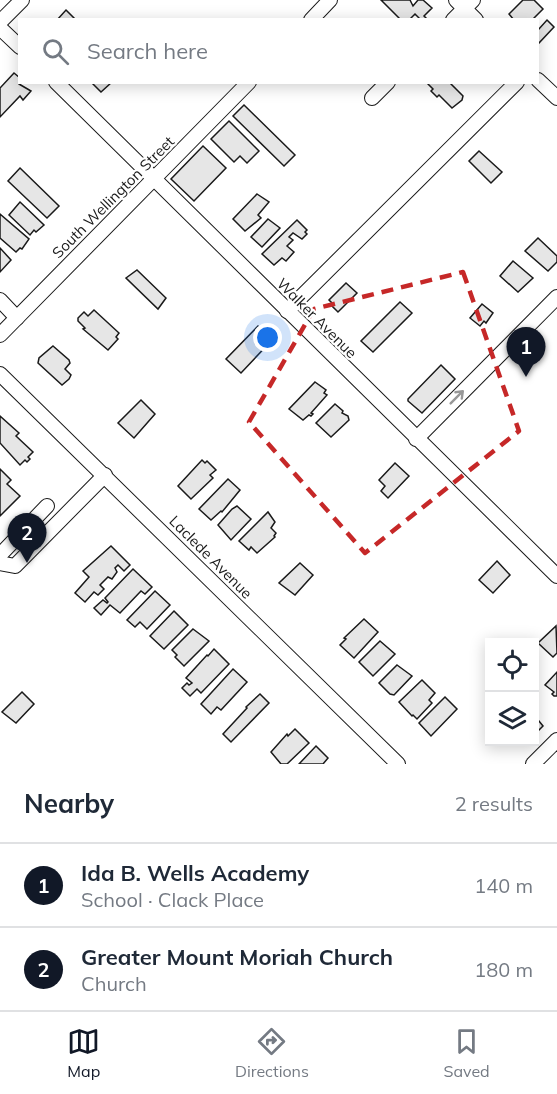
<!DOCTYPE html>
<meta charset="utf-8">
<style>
body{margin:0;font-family:Mulish,sans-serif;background:#f6f6f7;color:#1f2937}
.controls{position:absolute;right:18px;bottom:18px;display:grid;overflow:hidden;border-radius:0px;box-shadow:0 3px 15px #0003}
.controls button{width:54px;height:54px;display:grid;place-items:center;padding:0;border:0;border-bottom:2px solid #e0e1e3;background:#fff;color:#1f2937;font:30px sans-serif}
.you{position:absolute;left:268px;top:338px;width:21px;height:21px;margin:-15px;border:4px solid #fff;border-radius:50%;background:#1a73e8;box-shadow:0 0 0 9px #1a73e833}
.badge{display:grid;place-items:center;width:39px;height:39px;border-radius:50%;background:#111827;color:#fff;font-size:20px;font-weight:700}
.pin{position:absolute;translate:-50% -50px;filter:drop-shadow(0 2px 3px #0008)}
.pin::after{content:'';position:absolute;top:32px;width:21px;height:18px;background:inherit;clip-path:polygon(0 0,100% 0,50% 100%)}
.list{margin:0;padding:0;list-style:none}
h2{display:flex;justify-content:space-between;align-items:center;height:78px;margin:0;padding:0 24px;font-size:26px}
h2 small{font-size:20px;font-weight:400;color:#747a83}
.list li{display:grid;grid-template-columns:39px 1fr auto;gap:18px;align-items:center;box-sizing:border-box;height:84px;padding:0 24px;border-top:2px solid #e0e1e3}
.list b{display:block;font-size:22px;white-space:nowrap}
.list p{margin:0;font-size:20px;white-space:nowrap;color:#747a83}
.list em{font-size:20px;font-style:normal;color:#747a83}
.icon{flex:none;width:33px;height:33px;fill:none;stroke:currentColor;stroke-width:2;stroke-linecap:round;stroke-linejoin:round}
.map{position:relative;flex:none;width:557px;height:764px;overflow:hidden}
.search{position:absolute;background:#fff;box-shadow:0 3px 15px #0003;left:18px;right:18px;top:18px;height:66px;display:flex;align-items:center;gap:15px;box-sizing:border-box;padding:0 21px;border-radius:0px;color:#747a83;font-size:22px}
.sheet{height:246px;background:#fff}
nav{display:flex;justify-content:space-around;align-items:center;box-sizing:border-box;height:84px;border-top:2px solid #e0e1e3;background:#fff;font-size:16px;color:#747a83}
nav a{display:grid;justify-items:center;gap:3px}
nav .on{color:#111827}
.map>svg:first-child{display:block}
.building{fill:#e6e6e6;stroke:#1a1a1a;stroke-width:1.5}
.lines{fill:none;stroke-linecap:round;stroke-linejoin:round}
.minor-casing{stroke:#1a1a1a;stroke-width:16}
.minor{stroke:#fff;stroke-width:14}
.oneway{stroke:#989898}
.marked{fill:none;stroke:#c62828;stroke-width:4.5;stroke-dasharray:12 8;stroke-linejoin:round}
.labels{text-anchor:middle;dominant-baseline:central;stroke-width:4.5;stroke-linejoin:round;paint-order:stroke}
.street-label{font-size:15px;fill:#1a1a1a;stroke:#fff}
</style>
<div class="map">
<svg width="557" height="764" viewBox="0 0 557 764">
<rect width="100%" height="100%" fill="#fff"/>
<!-- building -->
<g class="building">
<path d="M381 0H410L413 6 418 0H423L432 8 424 16 426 18 424 20H421L415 14 409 20H401Z"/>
<path d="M523 0H534L543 9 532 20H514L509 14Z"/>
<path d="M66 10 76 20H57Z"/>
<path d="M547 20 554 27 538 44V30Z"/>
<path d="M14 73 20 78 19 84 31 91 23 100 20 96 0 117V88Z"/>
<path d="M91 82H112L101 92Z"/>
<path d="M430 82H449L463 96 462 100 452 108 439 95 437 97 431 91 433 89 428 84Z"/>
<path d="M244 105 295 155 284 166 233 116Z"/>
<path d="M229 121 259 151 247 163 240 156 234 162 211 139Z"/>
<path d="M203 146 226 168 194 201 171 179Z"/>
<path d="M479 151 502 172 491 183 469 161Z"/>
<path d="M20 168 59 206 47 218 8 181Z"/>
<path d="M257 194 269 202 258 215 261 218 245 231 233 219Z"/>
<path d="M20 202 44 225 36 232 34 230 30 235 9 215Z"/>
<path d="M0 214 29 239 22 249 20 248 16 252 0 238Z"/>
<path d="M268 219 280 228 262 247 251 237Z"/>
<path d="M297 220 307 230 305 232 307 234 302 239 293 233 289 237 293 240 287 246 294 252 286 261 282 258 274 265 262 254Z"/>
<path d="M538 238 557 256V262L548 271 525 251Z"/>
<path d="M0 248 11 260 0 272Z"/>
<path d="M513 261 533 278 518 292 500 276Z"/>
<path d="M137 270 166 298 158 309 126 278Z"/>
<path d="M346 283 357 293 338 312 332 306 333 304 329 300Z"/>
<path d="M400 302 412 313 373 352 361 341Z"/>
<path d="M482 304 493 313 486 323 484 321 480 326 470 318Z"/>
<path d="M94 310 119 333 116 337 118 339 108 350 83 329 85 328 78 321V318L84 312 88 316Z"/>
<path d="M258 326 273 339 241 373 226 359Z"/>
<path d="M53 346 69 360 70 363 65 369 71 375 69 379 62 385 38 363 39 358Z"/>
<path d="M441 365 455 379 422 413 408 401V399Z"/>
<path d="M315 382 326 390 324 393 327 395 311 413 313 414 311 416 309 415 303 420 289 409Z"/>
<path d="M141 400 155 414 134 438 118 423Z"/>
<path d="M335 404 343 411 342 413 348 416 349 420 331 437 316 423Z"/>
<path d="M0 416 19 433 16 436 33 452 28 457 30 459 27 462 25 460 20 465 0 443Z"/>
<path d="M202 460 205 463 207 461 216 470 210 475 213 478 191 499 178 486Z"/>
<path d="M395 463 409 476 388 498 381 491 385 486 379 480Z"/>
<path d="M0 469 11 480 7 484 20 496 0 516Z"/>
<path d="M228 479 240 490 222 512 221 511 211 520 199 509Z"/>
<path d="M237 506 251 519 231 540 218 525 232 509Z"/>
<path d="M268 512 275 522 271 528 276 533 274 536 275 537 257 553 251 547 249 550 239 541Z"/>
<path d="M111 546 130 565 124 571 118 565 115 568 117 572 112 579 108 577 100 585 104 589 98 595 94 592 85 602 75 593 89 577 83 571Z"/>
<path d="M497 561 510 575 493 593 479 580Z"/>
<path d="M300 563 313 575 295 595 279 583Z"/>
<path d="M133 569 152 587 145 594 141 591 120 613 110 605 101 615 94 608 103 600 107 603 108 602 105 598Z"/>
<path d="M155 591 170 605 147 629 140 622 135 627 127 620Z"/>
<path d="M174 611 188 625 164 649 150 636Z"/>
<path d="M364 619 378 632 354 658 340 645 346 639 344 638Z"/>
<path d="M556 626 557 653 553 657 538 643Z"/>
<path d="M193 629 209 641 184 666 175 657 177 655 172 650Z"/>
<path d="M380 641 395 654 373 676 359 662Z"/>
<path d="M214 649 229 664 201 693 197 689 190 696 182 688 187 683 189 685 192 683 186 678 207 655 208 656Z"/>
<path d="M397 665 412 676 394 695 390 694 379 683Z"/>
<path d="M233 669 247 682 221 710 217 707 211 714 201 704Z"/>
<path d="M557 672V696H554L552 694 554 692 545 685Z"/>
<path d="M422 680 435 693 429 700 432 703 417 719 413 715 412 716 399 702Z"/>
<path d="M22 692 34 704 16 723 2 712Z"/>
<path d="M260 694 269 703 231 742 223 734 247 708 246 707Z"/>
<path d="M445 697 457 709 431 736 419 723Z"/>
<path d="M534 715 543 726 534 735Z"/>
<path d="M295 729 309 743 287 764H281L271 752 287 734 288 736Z"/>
<path d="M316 746 328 758 323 764H299Z"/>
</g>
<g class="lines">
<!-- minor casing -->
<g class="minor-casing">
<g id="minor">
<path d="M456 0 476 20"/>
<path d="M311 20 330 0"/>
<path d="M453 20 473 0"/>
<path d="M0 22 22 0"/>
<path d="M0 28 20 47"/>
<path d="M538 80 557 98"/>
<path d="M56 82 557 576"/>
<path d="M372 98 388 82"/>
<path d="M0 300 17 318"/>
<path d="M287 311 517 82"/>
<path d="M0 335 249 82"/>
<path d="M0 374 398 764"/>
<path d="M416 439 557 297"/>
<path d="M0 555 47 506"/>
<path d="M0 563 15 566 105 475"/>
<path d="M533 764 557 740"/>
</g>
</g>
<!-- minor -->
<use href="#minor" class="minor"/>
</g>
<!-- one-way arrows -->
<defs><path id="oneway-shaft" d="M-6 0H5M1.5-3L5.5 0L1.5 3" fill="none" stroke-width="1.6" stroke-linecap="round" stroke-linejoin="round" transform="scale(1.5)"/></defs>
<use class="oneway" href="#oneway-shaft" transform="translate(457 397) rotate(-45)"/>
<!-- marked area -->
<path class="marked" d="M463 272 519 431 365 553 249 422 314 309Z"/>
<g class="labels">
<!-- street labels -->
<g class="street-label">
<text transform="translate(113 197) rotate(-45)">South Wellington Street</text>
<text transform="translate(317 318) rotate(45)">Walker Avenue</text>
<text transform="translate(211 557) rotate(45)">Laclede Avenue</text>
</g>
</g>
</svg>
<div class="controls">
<button><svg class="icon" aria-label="locate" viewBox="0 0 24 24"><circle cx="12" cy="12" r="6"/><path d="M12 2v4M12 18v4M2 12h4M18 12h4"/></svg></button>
<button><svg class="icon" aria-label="layers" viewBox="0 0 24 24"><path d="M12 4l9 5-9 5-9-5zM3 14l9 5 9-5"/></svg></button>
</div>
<div class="you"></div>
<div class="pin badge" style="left:526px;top:377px">1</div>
<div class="pin badge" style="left:27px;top:563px">2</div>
<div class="search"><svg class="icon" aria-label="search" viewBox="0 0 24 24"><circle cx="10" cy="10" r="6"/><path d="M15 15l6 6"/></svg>Search here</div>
</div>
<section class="sheet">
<h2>Nearby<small>2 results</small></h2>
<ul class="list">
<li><span class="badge">1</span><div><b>Ida B. Wells Academy</b><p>School · Clack Place</p></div><em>140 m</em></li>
<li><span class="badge">2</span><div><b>Greater Mount Moriah Church</b><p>Church</p></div><em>180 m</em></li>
</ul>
</section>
<nav>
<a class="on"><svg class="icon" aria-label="map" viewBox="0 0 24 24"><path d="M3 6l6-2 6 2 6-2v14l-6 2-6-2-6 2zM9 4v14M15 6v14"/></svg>Map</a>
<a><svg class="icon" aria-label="directions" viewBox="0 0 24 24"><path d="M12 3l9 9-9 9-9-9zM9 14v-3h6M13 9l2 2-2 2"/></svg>Directions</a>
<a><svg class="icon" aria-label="saved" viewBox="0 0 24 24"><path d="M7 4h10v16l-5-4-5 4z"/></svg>Saved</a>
</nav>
